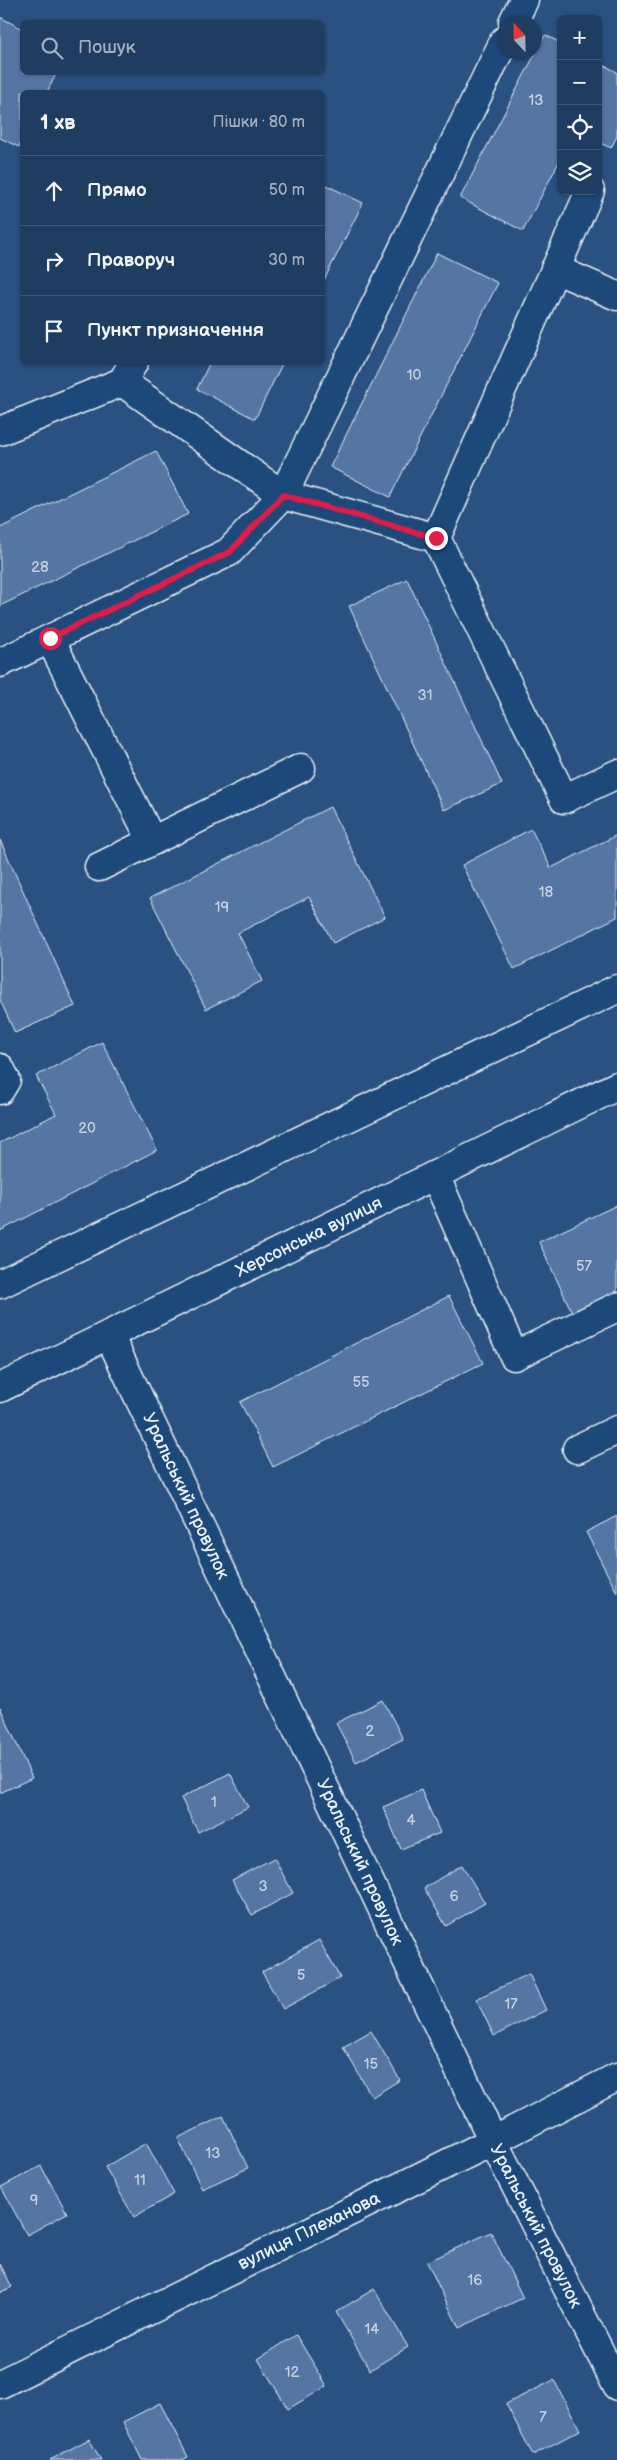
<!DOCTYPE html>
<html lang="uk">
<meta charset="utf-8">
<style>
body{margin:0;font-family:"Balsamiq Sans",sans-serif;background:#2c486a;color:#f1f3f6}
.controls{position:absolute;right:15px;top:15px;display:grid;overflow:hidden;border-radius:8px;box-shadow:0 1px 4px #0004}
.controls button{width:45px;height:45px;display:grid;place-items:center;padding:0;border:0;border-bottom:1px solid #3c5676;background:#1f3d61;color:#f1f3f6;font:25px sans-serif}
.compass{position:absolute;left:497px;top:15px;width:45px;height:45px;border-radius:50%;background:#1f3d61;box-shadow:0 1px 4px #0004;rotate:338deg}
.stop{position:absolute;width:15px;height:15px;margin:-11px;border:4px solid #e11d48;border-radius:50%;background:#fff}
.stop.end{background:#e11d48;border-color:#fff;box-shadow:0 1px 5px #0008}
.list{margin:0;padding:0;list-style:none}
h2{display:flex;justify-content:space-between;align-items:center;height:65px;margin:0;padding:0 20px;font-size:21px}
h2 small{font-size:16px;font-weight:400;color:#a1aebd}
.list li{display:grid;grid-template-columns:32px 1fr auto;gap:15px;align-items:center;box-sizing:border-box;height:70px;padding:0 20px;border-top:1px solid #3c5676}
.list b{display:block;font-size:19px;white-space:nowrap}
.list em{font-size:16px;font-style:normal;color:#a1aebd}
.icon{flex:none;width:28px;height:28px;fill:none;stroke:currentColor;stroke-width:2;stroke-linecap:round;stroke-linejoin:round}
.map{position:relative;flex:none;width:617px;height:2460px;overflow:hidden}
.search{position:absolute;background:#1f3d61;box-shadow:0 1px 4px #0004;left:20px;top:20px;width:305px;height:55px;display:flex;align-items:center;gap:12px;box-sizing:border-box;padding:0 18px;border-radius:8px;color:#a1aebd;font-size:19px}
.panel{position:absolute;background:#1f3d61;box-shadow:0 1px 4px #0004;left:20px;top:90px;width:305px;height:275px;border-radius:8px}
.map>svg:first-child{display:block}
.building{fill:#5574a3;stroke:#e8f1f8}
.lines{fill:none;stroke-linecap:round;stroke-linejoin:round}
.minor-casing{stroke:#e8f1f8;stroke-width:31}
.minor{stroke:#1f4a7a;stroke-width:28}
.route{stroke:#e11d48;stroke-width:6}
.labels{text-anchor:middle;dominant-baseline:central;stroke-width:4;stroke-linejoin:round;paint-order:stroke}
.number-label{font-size:15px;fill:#c3d2e3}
.street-label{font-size:18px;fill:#e8f1f8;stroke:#1f4a7a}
</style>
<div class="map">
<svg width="617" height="2460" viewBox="0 0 617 2460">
<rect width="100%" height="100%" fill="#295181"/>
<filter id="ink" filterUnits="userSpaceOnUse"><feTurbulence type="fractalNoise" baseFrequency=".02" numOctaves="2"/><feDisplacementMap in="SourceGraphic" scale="10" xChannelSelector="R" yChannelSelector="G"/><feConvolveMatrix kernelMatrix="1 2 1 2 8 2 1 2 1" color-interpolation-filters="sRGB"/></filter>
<g filter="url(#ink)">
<!-- building -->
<g class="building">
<path d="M0 17 22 29V72H57L47 92H22V139L19 147 0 138Z"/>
<path d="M545 35 561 43V158L523 231 460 198Z"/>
<path d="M598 62 617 72V136L611 148 598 142Z"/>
<path d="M322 183 363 203 322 284Z"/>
<path d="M437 253 498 283 390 497 330 467Z"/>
<path d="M210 362H283L255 419 197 389Z"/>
<path d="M156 451 188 514 0 606V528Z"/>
<path d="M407 579 502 784 444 810 349 606Z"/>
<path d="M330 807 385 917 333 943 309 897 238 933 262 981 206 1009 150 898Z"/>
<path d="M531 829 551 868 617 835V917L514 969 462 865Z"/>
<path d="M0 840 75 1006 15 1033 0 1000Z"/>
<path d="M102 1042 157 1150 0 1231V1143L56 1114 36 1076Z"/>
<path d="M617 1205V1291L572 1312 539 1242Z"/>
<path d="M449 1296 483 1363 273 1467 240 1402Z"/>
<path d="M617 1516V1593L586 1532Z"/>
<path d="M383 1700 403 1739 356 1762 336 1723Z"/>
<path d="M0 1707 32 1778 0 1793Z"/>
<path d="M230 1773 248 1807 198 1832 181 1798Z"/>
<path d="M421 1790 440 1833 401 1849 383 1807Z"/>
<path d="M274 1858 293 1893 252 1915 232 1880Z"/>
<path d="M462 1865 485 1903 446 1926 424 1888Z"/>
<path d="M319 1940 340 1978 283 2009 262 1972Z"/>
<path d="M529 1974 546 2010 494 2036 476 1999Z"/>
<path d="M371 2031 400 2080 372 2097 343 2047Z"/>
<path d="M223 2116 248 2168 202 2189 178 2138Z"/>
<path d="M146 2143 174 2194 134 2217 105 2167Z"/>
<path d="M41 2166 67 2213 27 2235 1 2187Z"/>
<path d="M491 2232 523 2298 459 2328 427 2262Z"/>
<path d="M0 2264 12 2287 0 2293Z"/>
<path d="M374 2289 408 2347 370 2370 336 2312Z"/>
<path d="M296 2335 327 2386 288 2409 258 2359Z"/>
<path d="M554 2380 580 2430 533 2455 506 2404Z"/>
<path d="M160 2403 188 2457 182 2460H142L123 2422Z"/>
<path d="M89 2439 101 2460H50Z"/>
</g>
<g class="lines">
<!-- minor casing -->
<g class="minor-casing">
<g id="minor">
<path d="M513 22 524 0"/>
<path d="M590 191 436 538 564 799 617 774"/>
<path d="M555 269 617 296"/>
<path d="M122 382 283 495 436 538"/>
<path d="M0 431 122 382 134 362"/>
<path d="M50 639 152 841"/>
<path d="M0 663 229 552 283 495 504 41"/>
<path d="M99 867 301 768"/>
<path d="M0 1068 6 1080 0 1090"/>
<path d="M435 1175 514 1356 617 1307"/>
<path d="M0 1284 617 989"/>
<path d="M109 1335 493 2141 617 2386"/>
<path d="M0 1388 617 1086"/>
<path d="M577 1449 617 1430"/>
<path d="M0 2384 493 2141 617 2077"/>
</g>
</g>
<!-- minor -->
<use href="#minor" class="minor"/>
</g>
</g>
<g class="lines" filter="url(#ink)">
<!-- route -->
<path class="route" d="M50 638 230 552 283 495 436 538"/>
</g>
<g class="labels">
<!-- number labels -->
<g class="number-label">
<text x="536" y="100">13</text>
<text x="414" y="375">10</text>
<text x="40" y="567">28</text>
<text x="425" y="695">31</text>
<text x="546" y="892">18</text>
<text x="222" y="907">19</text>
<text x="87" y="1128">20</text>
<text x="584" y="1266">57</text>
<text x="361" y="1382">55</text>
<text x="370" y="1731">2</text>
<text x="214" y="1802">1</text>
<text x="411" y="1820">4</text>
<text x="263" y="1886">3</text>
<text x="454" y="1896">6</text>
<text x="301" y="1975">5</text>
<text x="511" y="2004">17</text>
<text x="371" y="2064">15</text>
<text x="213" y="2153">13</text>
<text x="140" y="2180">11</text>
<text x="34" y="2200">9</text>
<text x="475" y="2280">16</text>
<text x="372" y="2329">14</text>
<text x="292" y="2372">12</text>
<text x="543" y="2417">7</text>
</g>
<!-- street labels -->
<g class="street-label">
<text transform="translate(309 1237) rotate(-26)">Херсонська вулиця</text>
<text transform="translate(186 1496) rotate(65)">Уральський провулок</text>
<text transform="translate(360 1862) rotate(65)">Уральський провулок</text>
<text transform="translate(536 2226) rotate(63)">Уральський провулок</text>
<text transform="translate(309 2231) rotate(-26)">вулиця Плеханова</text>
</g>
</g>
</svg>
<div class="controls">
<button>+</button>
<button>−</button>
<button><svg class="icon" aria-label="locate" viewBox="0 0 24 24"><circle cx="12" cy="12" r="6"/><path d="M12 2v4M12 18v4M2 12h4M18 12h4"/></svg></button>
<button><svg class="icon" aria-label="layers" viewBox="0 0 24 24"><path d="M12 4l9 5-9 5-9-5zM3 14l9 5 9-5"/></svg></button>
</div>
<svg class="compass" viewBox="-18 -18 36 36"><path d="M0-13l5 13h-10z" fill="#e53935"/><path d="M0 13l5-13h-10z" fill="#a1aebd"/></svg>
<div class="stop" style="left:50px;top:638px"></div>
<div class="stop end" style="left:436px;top:538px"></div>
<div class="search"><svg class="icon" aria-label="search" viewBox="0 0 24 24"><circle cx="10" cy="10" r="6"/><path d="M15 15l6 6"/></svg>Пошук</div>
<section class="panel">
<h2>1 хв<small>Пішки · 80 m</small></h2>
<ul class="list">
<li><svg class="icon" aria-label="ahead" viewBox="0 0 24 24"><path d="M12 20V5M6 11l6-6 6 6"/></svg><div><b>Прямо</b></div><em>50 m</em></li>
<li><svg class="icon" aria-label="right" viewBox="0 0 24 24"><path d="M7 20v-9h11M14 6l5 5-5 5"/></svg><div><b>Праворуч</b></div><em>30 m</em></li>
<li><svg class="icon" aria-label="arrive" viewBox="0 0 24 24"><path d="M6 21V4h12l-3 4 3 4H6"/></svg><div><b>Пункт призначення</b></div></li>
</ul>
</section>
</div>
